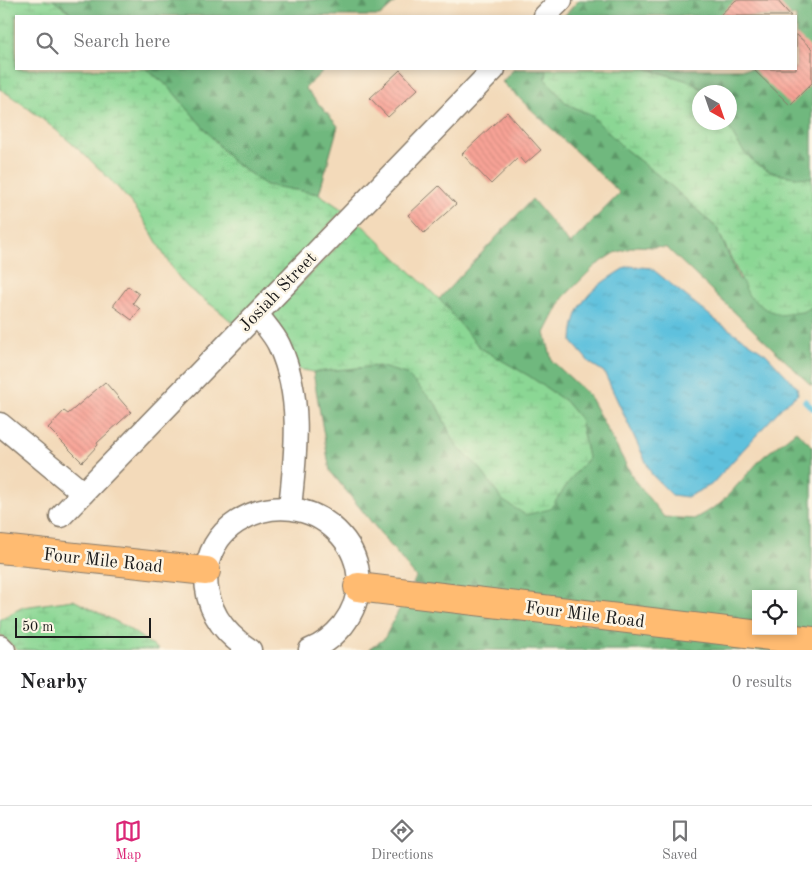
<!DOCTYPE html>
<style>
body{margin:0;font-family:"Old Standard TT",serif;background:#f2f2f2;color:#202124}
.controls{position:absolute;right:15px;bottom:15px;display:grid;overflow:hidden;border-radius:0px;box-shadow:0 2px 8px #0003}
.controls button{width:45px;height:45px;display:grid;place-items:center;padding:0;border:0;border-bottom:1px solid #e0e0e0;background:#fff;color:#202124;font:25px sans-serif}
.compass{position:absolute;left:692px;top:85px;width:45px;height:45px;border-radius:50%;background:#fff;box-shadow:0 2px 8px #0003;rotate:140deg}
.scale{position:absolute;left:15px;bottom:12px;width:136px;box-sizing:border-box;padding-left:5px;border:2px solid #1c1c1c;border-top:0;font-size:14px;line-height:18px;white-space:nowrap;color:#1c1c1c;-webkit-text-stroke:4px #fcf5e5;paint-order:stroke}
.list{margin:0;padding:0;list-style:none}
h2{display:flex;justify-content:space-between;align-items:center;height:65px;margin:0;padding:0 20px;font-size:21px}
h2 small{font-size:16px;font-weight:400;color:#757577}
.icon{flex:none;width:28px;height:28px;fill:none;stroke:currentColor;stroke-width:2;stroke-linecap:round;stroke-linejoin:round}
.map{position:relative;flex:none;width:812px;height:650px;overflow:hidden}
.search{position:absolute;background:#fff;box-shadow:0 2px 8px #0003;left:15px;right:15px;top:15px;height:55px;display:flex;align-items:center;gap:12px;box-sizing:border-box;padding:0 18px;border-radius:0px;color:#757577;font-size:19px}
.sheet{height:155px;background:#fff}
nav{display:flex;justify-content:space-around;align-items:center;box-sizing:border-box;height:70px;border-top:1px solid #e0e0e0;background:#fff;font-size:14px;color:#757577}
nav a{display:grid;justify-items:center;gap:2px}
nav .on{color:#db2777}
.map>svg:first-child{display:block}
.forest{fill:url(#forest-firs);stroke:#466a4d}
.wetland{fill:url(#wetland-marsh);stroke:#547a58}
.water{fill:url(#water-ripples);stroke:#3e6e7c}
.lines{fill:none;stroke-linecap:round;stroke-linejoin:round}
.stream{stroke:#5fc1dd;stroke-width:5.5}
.building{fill:url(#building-back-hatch)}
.minor-casing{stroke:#887b6b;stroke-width:25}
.major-casing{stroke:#887b6b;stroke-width:30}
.minor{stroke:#fff;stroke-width:22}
.major{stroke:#ffbb71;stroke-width:28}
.labels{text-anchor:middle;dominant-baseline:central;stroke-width:5;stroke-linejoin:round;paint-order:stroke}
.street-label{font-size:18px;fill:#1c1c1c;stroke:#fcf5e5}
</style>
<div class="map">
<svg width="812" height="650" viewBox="0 0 812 650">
<defs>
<pattern id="forest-firs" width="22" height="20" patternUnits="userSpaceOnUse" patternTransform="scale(1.25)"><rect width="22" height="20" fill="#70b87e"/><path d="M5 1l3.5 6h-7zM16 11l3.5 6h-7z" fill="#5b9566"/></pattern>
<pattern id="wetland-marsh" width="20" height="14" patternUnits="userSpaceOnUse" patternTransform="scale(1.25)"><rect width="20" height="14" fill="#8bd794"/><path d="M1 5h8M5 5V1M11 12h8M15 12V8" fill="none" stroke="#77b87f"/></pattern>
<pattern id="water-ripples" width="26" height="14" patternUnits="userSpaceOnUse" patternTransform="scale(1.25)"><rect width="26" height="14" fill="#5fc1dd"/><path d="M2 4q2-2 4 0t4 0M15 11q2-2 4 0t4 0" fill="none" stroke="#52a5bd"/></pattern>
<pattern id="building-back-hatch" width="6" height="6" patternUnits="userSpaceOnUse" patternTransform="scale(1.25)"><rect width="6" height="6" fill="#f8a396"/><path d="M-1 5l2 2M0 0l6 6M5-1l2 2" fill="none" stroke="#d48c81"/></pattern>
</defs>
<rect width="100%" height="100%" fill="#fcf5e5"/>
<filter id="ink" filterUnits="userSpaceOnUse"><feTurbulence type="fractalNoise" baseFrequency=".02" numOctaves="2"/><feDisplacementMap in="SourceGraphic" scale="10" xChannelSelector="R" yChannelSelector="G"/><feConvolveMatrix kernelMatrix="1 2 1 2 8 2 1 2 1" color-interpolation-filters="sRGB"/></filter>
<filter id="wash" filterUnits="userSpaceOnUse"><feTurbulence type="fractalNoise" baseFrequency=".0096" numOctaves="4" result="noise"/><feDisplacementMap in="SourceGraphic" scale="20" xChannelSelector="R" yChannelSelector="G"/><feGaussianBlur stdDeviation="1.12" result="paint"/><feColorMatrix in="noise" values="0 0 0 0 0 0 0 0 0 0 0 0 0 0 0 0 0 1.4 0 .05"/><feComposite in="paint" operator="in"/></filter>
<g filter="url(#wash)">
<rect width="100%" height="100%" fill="#f3daba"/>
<!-- forest -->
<g class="forest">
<path d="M53 0H398L380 16H75Z"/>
<path d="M579 0H808L812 4V178C767 178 745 163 727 123L730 122V92H707L688 81 647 69H796V16H564Z"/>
<path d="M146 69H325L305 88 338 126 319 194 266 185 231 160 168 86Z"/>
<path d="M514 69H547L546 80 566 103 592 116 625 149 668 183 717 228 739 279 802 312 812 307V386L667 248 637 246 615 253 595 266 563 298 545 333 552 361 588 394 635 481 664 517 694 519 720 504 763 457 796 431 812 446V631L793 629V594H756V625L413 584 416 577 330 471 313 372 380 366 406 374 436 404 457 447 480 468 502 500 573 476 588 458 580 419 565 401 529 376 480 348 439 299 532 199 570 244 620 193 502 82Z"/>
<path d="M403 602 801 650H368L384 639Z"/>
</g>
<!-- wetland -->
<g class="wetland">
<path d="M0 0H53L75 16H16V69H146L168 86 231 160 266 185 319 194 343 210 233 324C218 306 193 296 181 280 163 258 153 231 136 209 105 169 43 116 0 89Z"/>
<path d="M547 69H647L688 81 707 92H700V122L727 123C745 163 767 178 812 178V307L802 312 780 315 764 308 749 296 717 228 668 183 625 149 592 116 566 103 546 80Z"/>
<path d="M360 223 440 300 480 348 529 376 565 401 580 419 588 458 573 476 550 509 526 515 502 500 480 468 457 447 436 404 406 374 379 366 313 372 298 369 270 316Z"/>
<path d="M73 600 125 626 159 650H17L0 634V619L23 607Z"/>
</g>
<!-- water -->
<path class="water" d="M628 266 651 268 718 322 766 354 797 387 798 394 784 405 711 485 687 497 672 495 652 475 604 372 590 363 572 342C573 300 595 286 628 266Z"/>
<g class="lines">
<!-- stream -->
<path class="stream" d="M805 401 812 408"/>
</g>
<g id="blocks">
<!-- building -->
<g class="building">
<path d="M736 0H777L791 16H719Z"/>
<path d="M796 34 812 49V83L790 105 753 69H796Z"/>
<path d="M400 70 418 89 388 117 370 98Z"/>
<path d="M507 112 541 150 525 164 519 157 491 184 462 154Z"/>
<path d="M439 186 456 204 424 233 408 215Z"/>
<path d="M128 286 139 294 133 303 140 309 132 320 113 306Z"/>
<path d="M105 382 131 412 97 443 98 445 82 462 48 428 64 411 68 414Z"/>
</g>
</g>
</g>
<g filter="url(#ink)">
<use href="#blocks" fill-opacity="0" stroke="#887b6b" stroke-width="1"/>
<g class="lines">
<!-- minor casing -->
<g class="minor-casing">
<g id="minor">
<path d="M545 16 561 0"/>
<path d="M257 314C264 324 274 334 279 345 303 397 296 452 290 507"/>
<path d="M0 424 83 493"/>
<path d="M61 516 494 69"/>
<path d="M0 646 4 650"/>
<path d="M250 650C223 633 206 609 206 576 207 554 218 534 237 522 310 475 394 558 343 625 334 636 323 645 310 650"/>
</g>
</g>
<!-- major casing -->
<g class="major-casing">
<g id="major">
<path d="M0 549 206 571"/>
<path d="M358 587 812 641"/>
</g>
</g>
<!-- minor -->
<use href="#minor" class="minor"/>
<!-- major -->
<use href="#major" class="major"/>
</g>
</g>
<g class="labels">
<!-- street labels -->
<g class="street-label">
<text transform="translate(278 292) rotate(-46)">Josiah Street</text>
<text transform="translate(103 561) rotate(6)">Four Mile Road</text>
<text transform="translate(585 615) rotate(7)">Four Mile Road</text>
</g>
</g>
</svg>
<div class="controls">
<button><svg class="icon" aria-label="locate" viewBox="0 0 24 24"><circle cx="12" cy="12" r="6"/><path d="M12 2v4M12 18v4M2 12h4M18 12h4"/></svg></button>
</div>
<svg class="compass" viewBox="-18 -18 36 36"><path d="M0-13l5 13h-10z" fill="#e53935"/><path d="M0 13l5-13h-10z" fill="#757577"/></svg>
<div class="scale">50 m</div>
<div class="search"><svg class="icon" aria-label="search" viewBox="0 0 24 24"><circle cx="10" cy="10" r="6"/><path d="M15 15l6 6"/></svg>Search here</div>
</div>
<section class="sheet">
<h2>Nearby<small>0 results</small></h2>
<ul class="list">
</ul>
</section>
<nav>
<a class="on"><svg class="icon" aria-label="map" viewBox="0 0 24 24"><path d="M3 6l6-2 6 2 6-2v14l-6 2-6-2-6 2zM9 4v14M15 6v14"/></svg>Map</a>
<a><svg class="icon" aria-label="directions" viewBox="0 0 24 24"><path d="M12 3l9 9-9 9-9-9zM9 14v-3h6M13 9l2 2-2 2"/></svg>Directions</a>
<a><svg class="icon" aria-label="saved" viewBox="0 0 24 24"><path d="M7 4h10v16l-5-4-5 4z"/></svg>Saved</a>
</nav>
